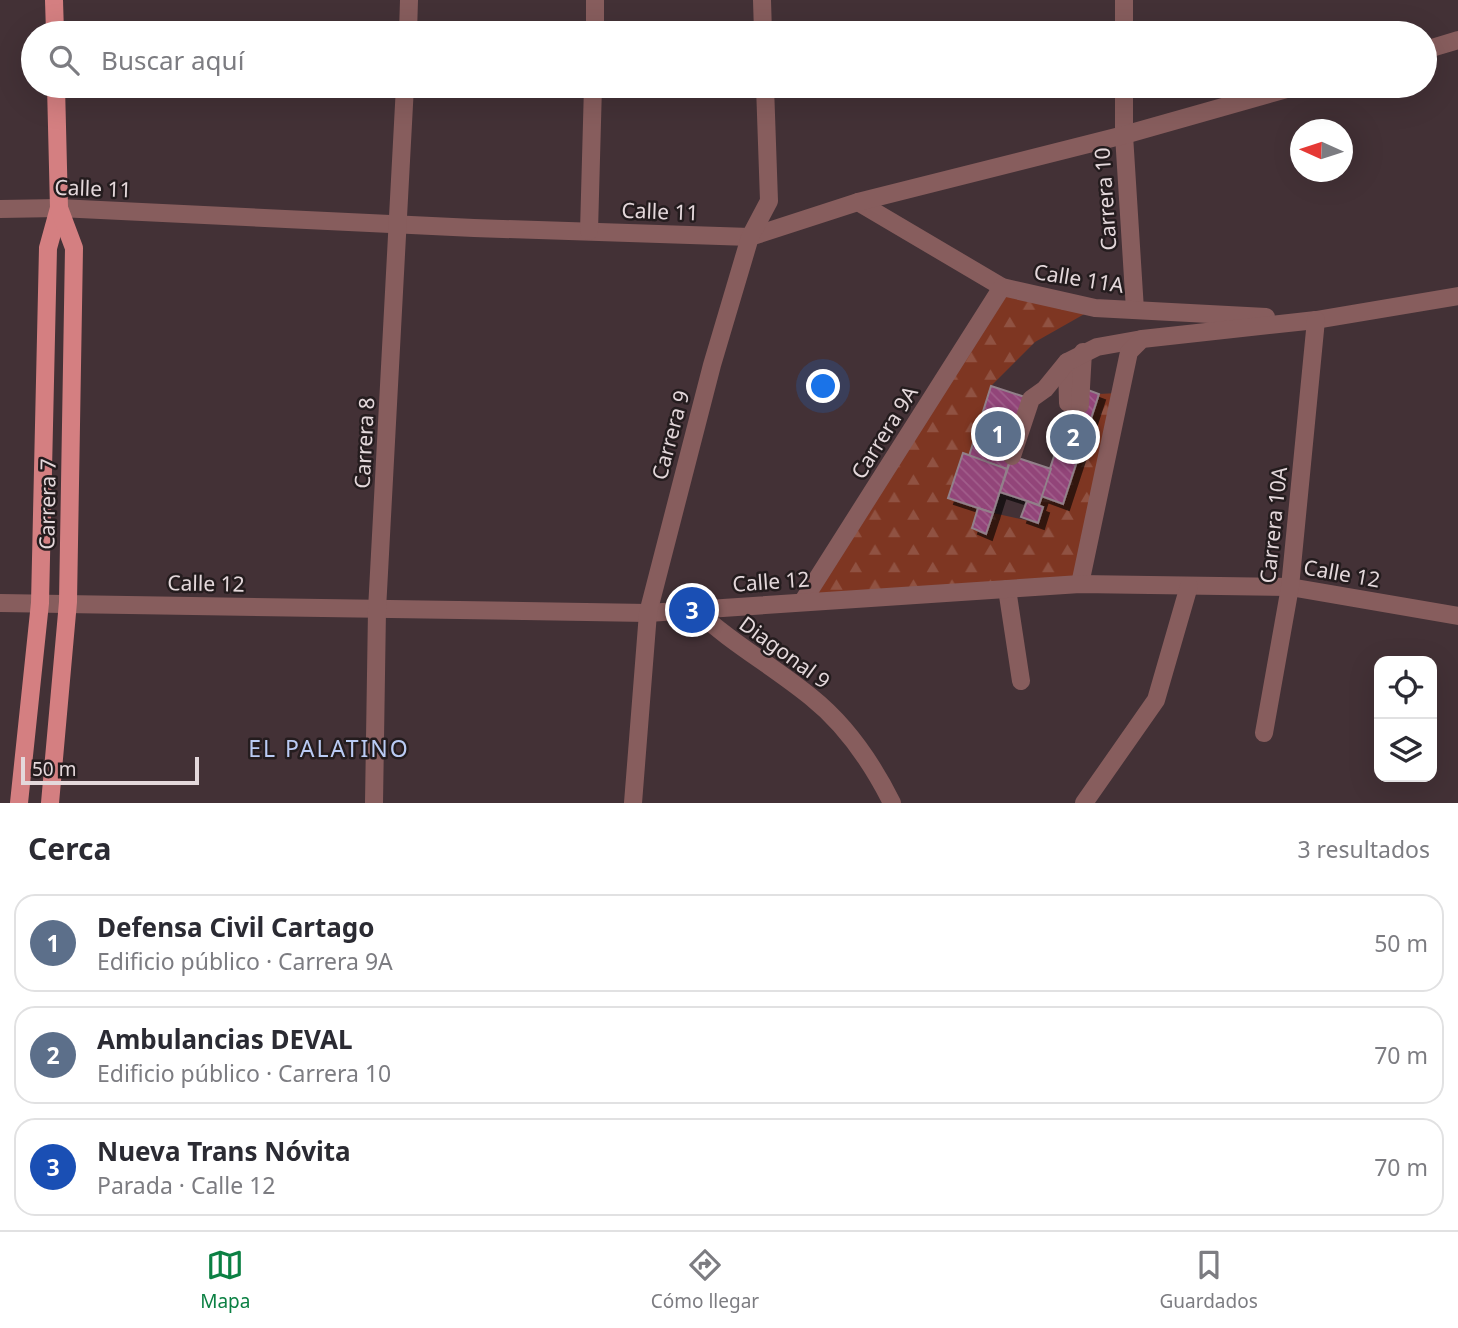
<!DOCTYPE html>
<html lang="es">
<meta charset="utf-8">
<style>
body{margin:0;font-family:"Noto Sans",sans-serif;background:#f2f2f3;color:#2b2b33}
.controls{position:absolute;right:21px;bottom:21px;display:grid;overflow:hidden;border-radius:14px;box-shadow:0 7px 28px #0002}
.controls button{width:63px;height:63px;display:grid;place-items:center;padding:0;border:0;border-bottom:2px solid #e1e1e2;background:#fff;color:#2b2b33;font:35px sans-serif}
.compass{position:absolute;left:1290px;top:119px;width:63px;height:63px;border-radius:50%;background:#fff;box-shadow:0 7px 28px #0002;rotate:273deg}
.scale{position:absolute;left:21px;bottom:18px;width:178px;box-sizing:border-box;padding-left:7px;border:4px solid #e4d8db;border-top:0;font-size:19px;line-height:24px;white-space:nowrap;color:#e4d8db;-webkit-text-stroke:5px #241c1e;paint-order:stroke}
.you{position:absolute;left:824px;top:387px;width:24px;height:24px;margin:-18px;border:5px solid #fff;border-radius:50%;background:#1a73e8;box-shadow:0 0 0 10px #1a73e833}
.badge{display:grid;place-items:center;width:46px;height:46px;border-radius:50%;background:#0b8043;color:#fff;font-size:23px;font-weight:700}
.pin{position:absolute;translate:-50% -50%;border:4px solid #fff;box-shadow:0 2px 7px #0006}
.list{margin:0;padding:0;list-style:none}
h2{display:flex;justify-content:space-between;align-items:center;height:91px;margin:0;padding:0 28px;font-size:30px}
h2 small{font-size:23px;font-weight:400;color:#7c7c81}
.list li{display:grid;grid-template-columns:46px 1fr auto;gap:21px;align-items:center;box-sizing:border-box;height:98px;margin:0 14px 14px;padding:0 14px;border:2px solid #e1e1e2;border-radius:21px}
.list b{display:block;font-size:26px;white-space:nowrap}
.list p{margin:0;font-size:23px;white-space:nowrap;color:#7c7c81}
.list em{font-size:23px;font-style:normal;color:#7c7c81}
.icon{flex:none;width:38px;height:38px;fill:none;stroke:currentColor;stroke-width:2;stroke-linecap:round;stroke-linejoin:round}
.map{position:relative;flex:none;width:1458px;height:803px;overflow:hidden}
.search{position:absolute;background:#fff;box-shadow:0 7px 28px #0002;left:21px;right:21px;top:21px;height:77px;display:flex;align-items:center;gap:18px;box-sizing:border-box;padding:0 24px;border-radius:38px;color:#7c7c81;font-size:26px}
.sheet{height:427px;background:#fff}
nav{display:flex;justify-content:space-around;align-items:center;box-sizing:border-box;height:98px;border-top:2px solid #e1e1e2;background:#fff;font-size:19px;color:#7c7c81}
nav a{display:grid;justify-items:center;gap:4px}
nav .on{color:#0b8043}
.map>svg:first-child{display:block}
.forest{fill:url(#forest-firs)}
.building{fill:url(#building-back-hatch);stroke:#92808a;stroke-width:2;filter:url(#shadow)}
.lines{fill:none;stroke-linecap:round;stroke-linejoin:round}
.minor{stroke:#875d5d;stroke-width:18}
.major{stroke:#d47f81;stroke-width:18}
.labels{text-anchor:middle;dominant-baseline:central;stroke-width:5;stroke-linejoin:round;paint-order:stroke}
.street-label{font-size:21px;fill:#e4d8db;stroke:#241c1e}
.neighbourhood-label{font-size:23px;letter-spacing:2px;fill:#bacbf4;stroke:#241c1e}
</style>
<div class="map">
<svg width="1458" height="803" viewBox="0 0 1458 803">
<defs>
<pattern id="forest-firs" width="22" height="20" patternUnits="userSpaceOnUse" patternTransform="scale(1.75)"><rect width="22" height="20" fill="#7e3622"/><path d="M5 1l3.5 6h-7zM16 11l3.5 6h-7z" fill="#905242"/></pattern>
<pattern id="building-back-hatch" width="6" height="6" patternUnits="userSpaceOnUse" patternTransform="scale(1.75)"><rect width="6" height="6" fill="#924479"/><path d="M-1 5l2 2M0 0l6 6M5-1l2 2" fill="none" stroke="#a15e8b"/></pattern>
<filter id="shadow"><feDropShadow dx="6" dy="6" stdDeviation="0" flood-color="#0009"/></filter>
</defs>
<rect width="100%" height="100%" fill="#433136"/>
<!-- forest -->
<path class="forest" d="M1002 287 1095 308 1035 342 991 386 969 456 963 454 948 497 978 508 972 528 986 533 993 513 1038 523 1043 507 1039 505 1041 496 1064 503 1099 394 1118 393 1080 584 803 601Z"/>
<!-- building -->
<g class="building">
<path d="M991 386 1031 399 1007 469 969 456Z"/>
<path d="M1077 386 1099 394 1063 504 1041 496Z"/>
<path d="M963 453 1007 469 993 513 948 498Z"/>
<path d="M1012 456 1051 469 1039 505 1000 492Z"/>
<path d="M1027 501 1043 507 1038 523 1021 517Z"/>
<path d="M978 508 993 513 986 534 972 528Z"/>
</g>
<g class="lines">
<!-- minor -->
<g class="minor">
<path d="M762 0 763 33"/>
<path d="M408 33 409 0"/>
<path d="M595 33V0"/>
<path d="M1124 33V0"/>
<path d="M1425 50 1458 40"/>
<path d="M1124 86V135L1135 310"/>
<path d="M858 202 1002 287 1095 308 1266 317"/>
<path d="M0 209 59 208 474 228 750 237 858 202 1124 135 1297 86"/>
<path d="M589 231 593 86"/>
<path d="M1067 362 1068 403"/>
<path d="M1080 405 1083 352"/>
<path d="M1012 456 1031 399 1045 389 1067 362 1097 347 1142 339"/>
<path d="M1080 584 1129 352 1142 339 1316 320 1458 296"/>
<path d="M1007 589 1021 681"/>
<path d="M803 601 1002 287"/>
<path d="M0 603 648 613 1080 584 1290 587 1458 616"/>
<path d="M695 609C731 643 773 666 811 697 846 725 872 763 892 803"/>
<path d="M1264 733 1290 587 1316 320"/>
<path d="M374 803 377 610 405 86"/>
<path d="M633 803 648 613 712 365 750 237 769 201 765 86"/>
<path d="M1084 803 1156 700 1189 586"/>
</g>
<!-- major -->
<g class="major">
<path d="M54 0 55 33"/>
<path d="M19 803 40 603 48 248 59 208 56 86"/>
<path d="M50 803 68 602 74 248 59 208"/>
</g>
</g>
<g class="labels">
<!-- street labels -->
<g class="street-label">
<text transform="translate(93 188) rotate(2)">Calle 11</text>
<text transform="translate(1105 199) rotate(-94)">Carrera 10</text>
<text transform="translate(660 211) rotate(2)">Calle 11</text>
<text transform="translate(1079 278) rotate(9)">Calle 11A</text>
<text transform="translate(884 432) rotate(-58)">Carrera 9A</text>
<text transform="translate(670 435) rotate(-75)">Carrera 9</text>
<text transform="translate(364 443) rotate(-87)">Carrera 8</text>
<text transform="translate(47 504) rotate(-89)">Carrera 7</text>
<text transform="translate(1273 525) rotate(-84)">Carrera 10A</text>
<text transform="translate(1342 573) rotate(10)">Calle 12</text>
<text transform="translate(771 581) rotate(-4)">Calle 12</text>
<text transform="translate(206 583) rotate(1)">Calle 12</text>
<text transform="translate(785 652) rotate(36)">Diagonal 9</text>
</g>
<!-- neighbourhood labels -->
<g class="neighbourhood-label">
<text x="329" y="748">EL PALATINO</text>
</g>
</g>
</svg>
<div class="controls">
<button><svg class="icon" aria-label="locate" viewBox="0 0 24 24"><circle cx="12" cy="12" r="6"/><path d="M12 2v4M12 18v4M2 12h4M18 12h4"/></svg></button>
<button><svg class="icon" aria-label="layers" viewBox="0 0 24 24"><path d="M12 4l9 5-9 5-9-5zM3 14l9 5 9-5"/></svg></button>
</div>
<svg class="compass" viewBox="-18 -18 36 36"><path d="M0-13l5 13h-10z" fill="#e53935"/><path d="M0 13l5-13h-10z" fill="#7c7c81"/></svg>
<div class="scale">50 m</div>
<div class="you"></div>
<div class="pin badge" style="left:998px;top:434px;background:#5c6f8a">1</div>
<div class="pin badge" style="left:1073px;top:437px;background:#5c6f8a">2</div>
<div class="pin badge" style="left:692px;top:610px;background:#1a4fb4">3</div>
<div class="search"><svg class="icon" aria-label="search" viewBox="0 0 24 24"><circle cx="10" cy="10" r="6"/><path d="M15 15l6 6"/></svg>Buscar aquí</div>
</div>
<section class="sheet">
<h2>Cerca<small>3 resultados</small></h2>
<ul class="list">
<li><span class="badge" style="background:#5c6f8a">1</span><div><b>Defensa Civil Cartago</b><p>Edificio público · Carrera 9A</p></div><em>50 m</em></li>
<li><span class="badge" style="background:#5c6f8a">2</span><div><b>Ambulancias DEVAL</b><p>Edificio público · Carrera 10</p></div><em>70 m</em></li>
<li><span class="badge" style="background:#1a4fb4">3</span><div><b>Nueva Trans Nóvita</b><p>Parada · Calle 12</p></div><em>70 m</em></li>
</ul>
</section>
<nav>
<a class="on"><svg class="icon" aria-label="map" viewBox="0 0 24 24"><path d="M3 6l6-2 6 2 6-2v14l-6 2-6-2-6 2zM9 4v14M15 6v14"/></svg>Mapa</a>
<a><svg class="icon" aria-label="directions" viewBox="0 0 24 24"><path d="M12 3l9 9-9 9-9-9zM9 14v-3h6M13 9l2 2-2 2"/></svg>Cómo llegar</a>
<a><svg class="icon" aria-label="saved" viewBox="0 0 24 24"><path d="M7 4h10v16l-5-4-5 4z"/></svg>Guardados</a>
</nav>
